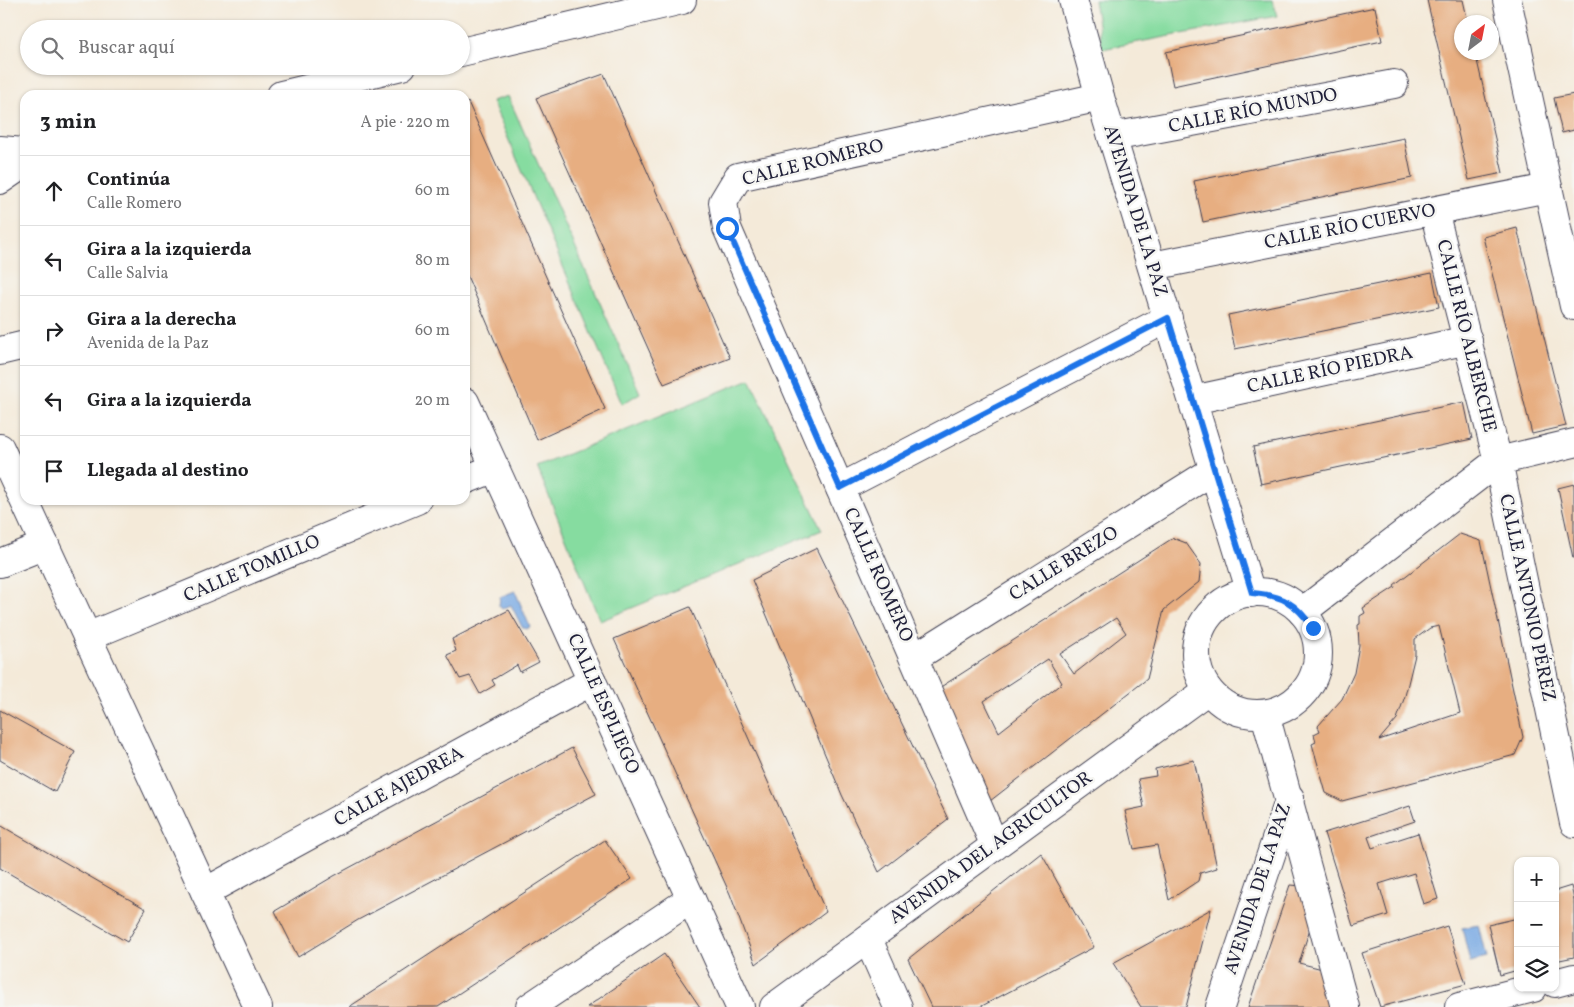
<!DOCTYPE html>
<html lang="es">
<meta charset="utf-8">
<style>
body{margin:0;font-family:Vollkorn,serif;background:#f2f2f2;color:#202124}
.controls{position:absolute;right:15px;bottom:15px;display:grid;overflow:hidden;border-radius:10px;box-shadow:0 1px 4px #0004}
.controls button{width:45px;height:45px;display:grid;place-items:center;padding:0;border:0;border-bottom:1px solid #e0e0e0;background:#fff;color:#202124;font:25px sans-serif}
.compass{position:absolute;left:1454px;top:15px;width:45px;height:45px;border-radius:50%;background:#fff;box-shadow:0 1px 4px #0004;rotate:32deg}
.stop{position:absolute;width:15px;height:15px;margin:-11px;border:4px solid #1a73e8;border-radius:50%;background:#fff}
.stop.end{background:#1a73e8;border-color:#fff;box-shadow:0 1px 5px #0008}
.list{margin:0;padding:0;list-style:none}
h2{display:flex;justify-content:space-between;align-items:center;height:65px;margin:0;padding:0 20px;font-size:21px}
h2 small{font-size:16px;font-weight:400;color:#757577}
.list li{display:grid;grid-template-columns:32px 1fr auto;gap:15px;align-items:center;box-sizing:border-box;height:70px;padding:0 20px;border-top:1px solid #e0e0e0}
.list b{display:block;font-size:19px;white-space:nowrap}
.list p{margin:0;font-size:16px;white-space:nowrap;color:#757577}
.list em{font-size:16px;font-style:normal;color:#757577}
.icon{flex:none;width:28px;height:28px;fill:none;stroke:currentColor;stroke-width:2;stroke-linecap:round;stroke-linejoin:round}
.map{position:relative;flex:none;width:1574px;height:1007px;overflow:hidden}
.search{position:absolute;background:#fff;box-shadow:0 1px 4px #0004;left:20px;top:20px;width:450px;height:55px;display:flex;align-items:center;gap:12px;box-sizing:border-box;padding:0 18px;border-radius:28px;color:#757577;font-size:19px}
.panel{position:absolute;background:#fff;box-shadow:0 1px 4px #0004;left:20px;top:90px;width:450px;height:415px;border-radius:15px}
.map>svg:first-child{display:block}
.green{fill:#86dca0;stroke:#547f6e}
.water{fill:#78a9e3;stroke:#4d668f}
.building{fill:#e7ae81;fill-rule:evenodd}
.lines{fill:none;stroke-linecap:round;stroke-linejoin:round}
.minor-casing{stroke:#424053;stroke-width:30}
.minor{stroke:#fff;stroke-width:28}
.route{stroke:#1a73e8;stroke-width:6}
.labels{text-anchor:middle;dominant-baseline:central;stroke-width:5;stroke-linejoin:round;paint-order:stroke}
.street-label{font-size:19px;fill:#22223b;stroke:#f6f6f2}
</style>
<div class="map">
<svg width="1574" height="1007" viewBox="0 0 1574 1007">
<rect width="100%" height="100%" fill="#f6f6f2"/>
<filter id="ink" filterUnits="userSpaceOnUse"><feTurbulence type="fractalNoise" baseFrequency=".02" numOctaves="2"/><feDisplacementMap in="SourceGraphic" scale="10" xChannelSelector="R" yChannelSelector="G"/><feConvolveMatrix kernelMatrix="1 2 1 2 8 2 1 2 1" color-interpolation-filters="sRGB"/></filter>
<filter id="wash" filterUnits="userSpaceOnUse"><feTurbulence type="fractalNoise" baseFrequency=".0096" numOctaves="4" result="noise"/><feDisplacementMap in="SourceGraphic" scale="20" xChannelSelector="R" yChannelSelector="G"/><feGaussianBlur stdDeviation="1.12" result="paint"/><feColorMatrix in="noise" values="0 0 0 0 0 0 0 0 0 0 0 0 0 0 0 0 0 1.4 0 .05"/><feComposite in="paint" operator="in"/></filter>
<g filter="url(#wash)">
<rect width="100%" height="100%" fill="#f4ead9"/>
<!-- green -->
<g class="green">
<path d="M1094 0H1272L1277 16 1102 49Z"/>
<path d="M508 96 640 393 622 404 492 101Z"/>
<path d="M750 379 822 530 600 621 537 467Z"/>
</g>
<!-- water -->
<g class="water">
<path d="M515 591 530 627 526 629 522 627 511 605 502 609 499 606 500 597Z"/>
<path d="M1479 925 1487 958 1470 962 1462 928Z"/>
</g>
<g id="blocks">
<!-- building -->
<g class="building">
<path d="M1427 0H1463L1468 22H1462V52H1475L1503 173 1469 180Z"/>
<path d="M1375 7 1382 41 1173 86 1166 52Z"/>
<path d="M604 74 730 358 664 384 536 98Z"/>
<path d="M1574 94V130L1562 133 1554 98Z"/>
<path d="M468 102 605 409 537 440 465 271V104Z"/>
<path d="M1404 138 1412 178 1203 222 1194 181Z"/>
<path d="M1517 228 1566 426 1532 434 1483 237Z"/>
<path d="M1432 273 1439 307 1235 349 1228 315Z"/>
<path d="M1464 402 1472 439 1261 484 1253 447Z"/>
<path d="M1574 484V558H1573L1558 488Z"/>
<path d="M1460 534 1481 541 1523 737 1515 755 1342 801 1326 793 1312 744 1316 742 1314 734 1320 731 1318 726 1342 699 1354 673 1359 645 1358 625 1360 624V616L1365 613 1363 608 1395 587 1394 585ZM1439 626 1460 713 1379 740 1397 719 1405 696 1415 655V639L1430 628Z"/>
<path d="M1173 538 1186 543 1201 564 1199 582 1164 610 1147 679 990 801 936 690ZM1116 618 1126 633 1074 674 1060 654ZM1048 659 1062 683 999 732 984 701Z"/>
<path d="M817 548 948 819 879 872 842 795 752 580Z"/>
<path d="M690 607 826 912 756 964 730 894 614 639Z"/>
<path d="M509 610 539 662 520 672 517 665 492 680 495 685 480 694 470 676 460 679 447 655 456 651 452 639Z"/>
<path d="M0 710 75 752 55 792 0 760Z"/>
<path d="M572 748 596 794 358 920 298 957 275 911 334 876Z"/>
<path d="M1194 760 1217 868 1200 873 1198 881 1169 900 1157 845 1134 849 1125 811 1144 807 1138 779 1156 776 1155 769Z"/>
<path d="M1410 806 1415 821 1368 837 1372 848 1418 833 1438 899 1423 904 1414 873 1379 884 1388 915 1353 926 1324 833Z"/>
<path d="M0 825 146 909 127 942 0 868Z"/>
<path d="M605 840 632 879 539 941 438 1007H349Z"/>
<path d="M1041 853 1094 947 980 1007H931L908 959Z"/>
<path d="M1290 885 1303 886 1313 919 1299 963 1330 971 1341 1007H1248Z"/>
<path d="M1571 886 1574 900V957L1555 961V891Z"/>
<path d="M1211 909 1186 1007H1141L1113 963Z"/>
<path d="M1518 918V970L1500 975 1488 925Z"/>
<path d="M1447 926 1466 984 1380 1007 1362 953Z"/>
<path d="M664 954 700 1007H587Z"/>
</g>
</g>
</g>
<g filter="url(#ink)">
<use href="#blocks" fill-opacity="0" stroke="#424053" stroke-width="1"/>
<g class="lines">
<!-- minor casing -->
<g class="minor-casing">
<g id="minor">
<path d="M1073 0 1100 97 1251 593"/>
<path d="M1507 0 1574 306"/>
<path d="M461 52 682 0"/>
<path d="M281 95 402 66"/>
<path d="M1112 137 1394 84"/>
<path d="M0 150 25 152"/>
<path d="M0 180 25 163"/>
<path d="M1434 211 1498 461 1574 823"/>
<path d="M1152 266 1548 188"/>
<path d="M0 351 25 345"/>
<path d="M1193 400 1468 340"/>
<path d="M465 402 740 1007"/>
<path d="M0 448 258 1007"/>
<path d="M465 480 495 468"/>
<path d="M840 488 1168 318"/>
<path d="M0 563 45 545"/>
<circle cx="1257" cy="653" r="61"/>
<path d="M1302 612 1498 461 1574 443"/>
<path d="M87 637 417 500"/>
<path d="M914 658 1214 470"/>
<path d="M1265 714 1345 1007"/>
<path d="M995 846 727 228 723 202 738 177 1100 97"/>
<path d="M205 892 592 681"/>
<path d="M868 939 898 1007"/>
<path d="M1555 983 1574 978"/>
<path d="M530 1007 691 899"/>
<path d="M774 1007 1208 690"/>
<path d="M1220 1007 1290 798"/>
<path d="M1459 1007 1533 988"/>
</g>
</g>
<!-- minor -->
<use href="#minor" class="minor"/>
</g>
</g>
<g class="lines" filter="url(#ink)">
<!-- route -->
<path class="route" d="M727 228 840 488 1168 318 1252 593C1282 595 1296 603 1313 628"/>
</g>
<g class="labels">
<!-- street labels -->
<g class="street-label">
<text transform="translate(1253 111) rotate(-11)">CALLE RÍO MUNDO</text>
<text transform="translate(813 163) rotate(-14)">CALLE ROMERO</text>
<text transform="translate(1135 211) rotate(73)">AVENIDA DE LA PAZ</text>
<text transform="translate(1350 227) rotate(-11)">CALLE RÍO CUERVO</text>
<text transform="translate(1466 336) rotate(76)">CALLE RÍO ALBERCHE</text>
<text transform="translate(1330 370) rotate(-12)">CALLE RÍO PIEDRA</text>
<text transform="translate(1064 564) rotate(-32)">CALLE BREZO</text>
<text transform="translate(252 569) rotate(-23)">CALLE TOMILLO</text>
<text transform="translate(878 575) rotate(66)">CALLE ROMERO</text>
<text transform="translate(1527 598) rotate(78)">CALLE ANTONIO PÉREZ</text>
<text transform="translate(603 704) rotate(66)">CALLE ESPLIEGO</text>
<text transform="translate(399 787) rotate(-29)">CALLE AJEDREA</text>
<text transform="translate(991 848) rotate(-36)">AVENIDA DEL AGRICULTOR</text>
<text transform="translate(1258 889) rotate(-72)">AVENIDA DE LA PAZ</text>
</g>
</g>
</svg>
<div class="controls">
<button>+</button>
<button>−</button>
<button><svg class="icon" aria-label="layers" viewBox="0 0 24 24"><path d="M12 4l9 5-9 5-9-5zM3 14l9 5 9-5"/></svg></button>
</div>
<svg class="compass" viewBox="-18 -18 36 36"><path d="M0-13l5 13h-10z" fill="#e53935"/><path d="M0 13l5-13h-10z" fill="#757577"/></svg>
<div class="stop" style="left:727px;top:228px"></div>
<div class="stop end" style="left:1313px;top:628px"></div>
<div class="search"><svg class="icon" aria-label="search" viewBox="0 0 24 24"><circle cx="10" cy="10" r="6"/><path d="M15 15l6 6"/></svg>Buscar aquí</div>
<section class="panel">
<h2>3 min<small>A pie · 220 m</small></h2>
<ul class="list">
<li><svg class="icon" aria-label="ahead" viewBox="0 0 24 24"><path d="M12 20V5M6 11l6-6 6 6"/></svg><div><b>Continúa</b><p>Calle Romero</p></div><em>60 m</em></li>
<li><svg class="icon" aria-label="left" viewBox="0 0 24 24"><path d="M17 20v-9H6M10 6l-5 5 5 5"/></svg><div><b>Gira a la izquierda</b><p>Calle Salvia</p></div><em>80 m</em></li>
<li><svg class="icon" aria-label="right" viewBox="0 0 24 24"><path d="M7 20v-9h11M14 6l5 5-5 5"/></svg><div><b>Gira a la derecha</b><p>Avenida de la Paz</p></div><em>60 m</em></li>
<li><svg class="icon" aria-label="left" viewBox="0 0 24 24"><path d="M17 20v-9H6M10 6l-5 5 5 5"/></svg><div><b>Gira a la izquierda</b></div><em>20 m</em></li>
<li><svg class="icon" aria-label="arrive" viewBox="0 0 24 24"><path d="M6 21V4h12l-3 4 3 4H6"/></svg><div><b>Llegada al destino</b></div></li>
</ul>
</section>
</div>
